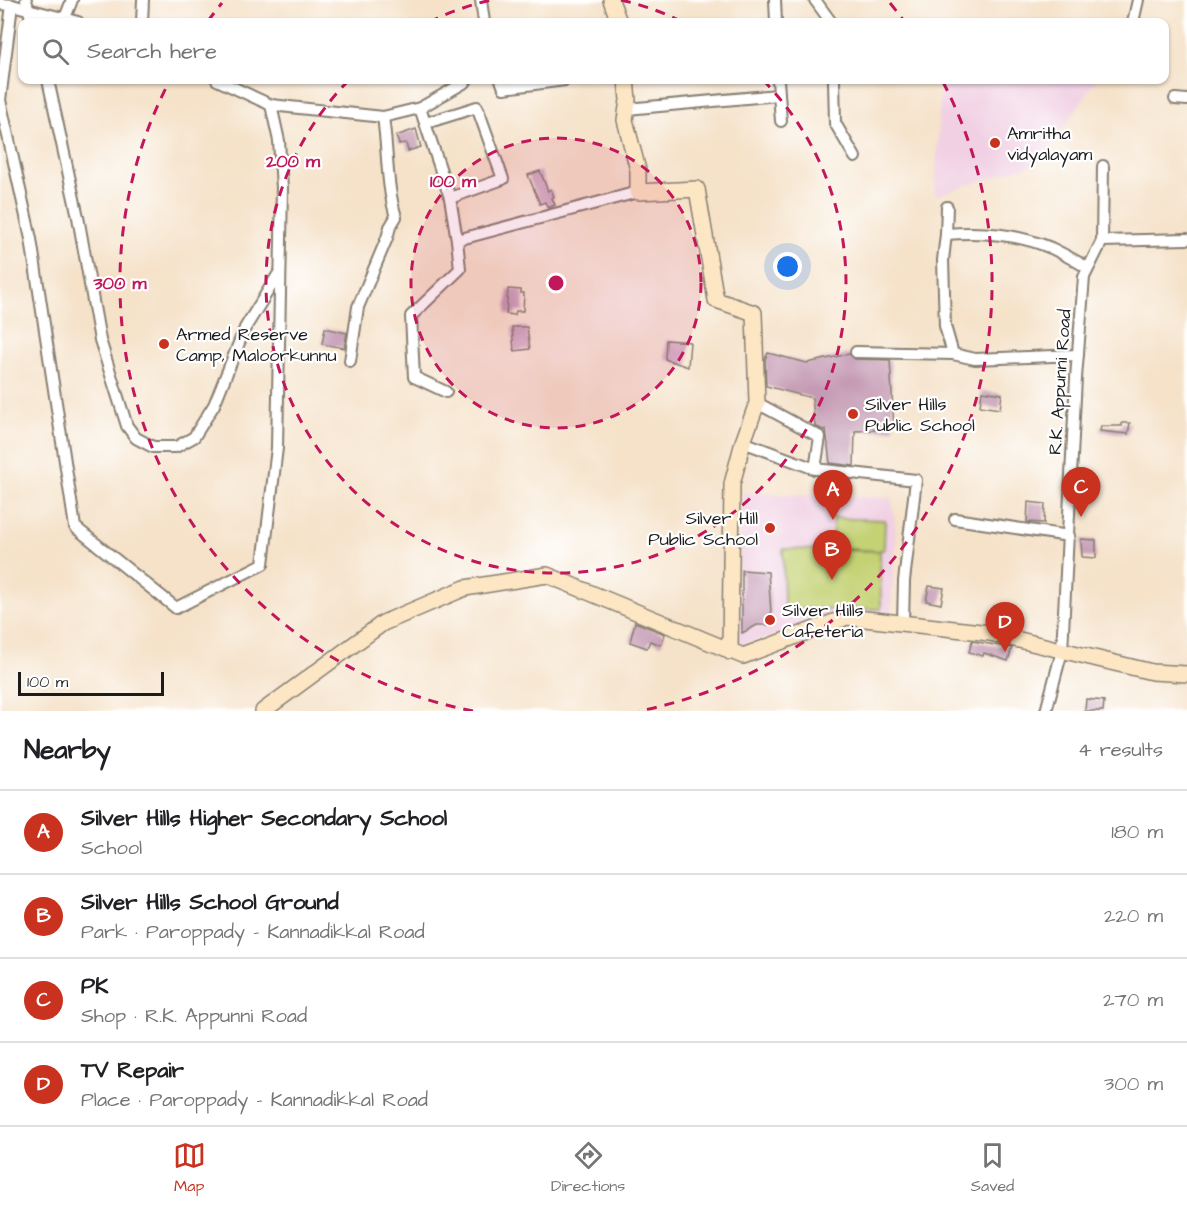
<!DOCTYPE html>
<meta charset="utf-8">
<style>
body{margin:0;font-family:"Architects Daughter",sans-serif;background:#f2f2f2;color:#202124}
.scale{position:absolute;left:18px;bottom:15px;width:146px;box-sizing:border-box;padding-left:6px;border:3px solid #1c1c1c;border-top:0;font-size:16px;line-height:21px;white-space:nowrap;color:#1c1c1c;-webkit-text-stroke:4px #fff;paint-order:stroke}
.you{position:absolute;left:788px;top:267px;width:21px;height:21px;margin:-15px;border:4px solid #fff;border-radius:50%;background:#1a73e8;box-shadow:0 0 0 9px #1a73e833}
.badge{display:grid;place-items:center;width:39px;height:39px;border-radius:50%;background:#c8321e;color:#fff;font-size:20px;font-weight:700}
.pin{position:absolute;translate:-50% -50px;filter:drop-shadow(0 2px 3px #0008)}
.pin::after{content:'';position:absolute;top:32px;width:21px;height:18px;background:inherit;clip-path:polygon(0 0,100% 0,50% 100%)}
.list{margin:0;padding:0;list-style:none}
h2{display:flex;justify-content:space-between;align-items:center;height:78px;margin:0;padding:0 24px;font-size:26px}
h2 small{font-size:20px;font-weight:400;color:#757577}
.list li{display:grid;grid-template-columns:39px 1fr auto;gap:18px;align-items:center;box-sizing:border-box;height:84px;padding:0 24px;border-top:2px solid #e0e0e0}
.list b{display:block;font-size:22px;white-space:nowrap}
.list p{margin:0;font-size:20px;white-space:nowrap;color:#757577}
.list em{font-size:20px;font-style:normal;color:#757577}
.icon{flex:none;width:33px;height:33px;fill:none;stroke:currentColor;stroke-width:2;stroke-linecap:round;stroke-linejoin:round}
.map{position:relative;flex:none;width:1187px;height:711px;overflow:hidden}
.search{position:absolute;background:#fff;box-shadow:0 2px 4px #0004;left:18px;right:18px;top:18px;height:66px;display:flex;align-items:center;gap:15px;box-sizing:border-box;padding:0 21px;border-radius:12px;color:#757577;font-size:22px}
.sheet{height:414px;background:#fff}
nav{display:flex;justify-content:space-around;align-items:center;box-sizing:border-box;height:84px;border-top:2px solid #e0e0e0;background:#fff;font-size:16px;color:#757577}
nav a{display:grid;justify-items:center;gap:3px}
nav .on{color:#c8321e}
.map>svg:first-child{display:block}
.built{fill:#f1d0e3}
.green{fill:#c4d274;stroke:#707748;stroke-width:1.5}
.building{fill:#c49ab4}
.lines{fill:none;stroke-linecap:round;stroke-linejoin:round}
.street-casing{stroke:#887f72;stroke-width:14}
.secondary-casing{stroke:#887f72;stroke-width:18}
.street{stroke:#fff;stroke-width:10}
.secondary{stroke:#fce6c4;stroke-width:15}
.ring{fill:none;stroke:#c2185b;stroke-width:3;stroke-dasharray:10 8}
.poi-dot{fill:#c8321e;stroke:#fff;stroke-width:2}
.labels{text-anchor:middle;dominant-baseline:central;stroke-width:4.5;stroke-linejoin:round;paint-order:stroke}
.poi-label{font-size:18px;fill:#1c1c1c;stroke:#fff;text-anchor:start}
.street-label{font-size:18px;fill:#1c1c1c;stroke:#fff}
.centre{fill:#c2185b;stroke:#fff;stroke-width:3}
.ring-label{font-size:18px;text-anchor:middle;font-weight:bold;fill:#c2185b;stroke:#fff;stroke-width:4.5;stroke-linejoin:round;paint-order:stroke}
</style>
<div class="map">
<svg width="1187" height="711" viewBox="0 0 1187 711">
<rect width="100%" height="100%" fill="#fff"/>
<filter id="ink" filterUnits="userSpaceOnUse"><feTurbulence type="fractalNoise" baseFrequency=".0167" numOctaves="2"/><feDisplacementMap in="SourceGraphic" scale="12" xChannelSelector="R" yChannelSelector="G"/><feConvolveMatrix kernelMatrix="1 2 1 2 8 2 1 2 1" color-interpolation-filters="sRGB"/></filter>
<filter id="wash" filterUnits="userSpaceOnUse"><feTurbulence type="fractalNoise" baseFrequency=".008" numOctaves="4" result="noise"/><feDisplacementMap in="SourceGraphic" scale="24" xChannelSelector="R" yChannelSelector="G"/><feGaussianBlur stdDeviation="1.35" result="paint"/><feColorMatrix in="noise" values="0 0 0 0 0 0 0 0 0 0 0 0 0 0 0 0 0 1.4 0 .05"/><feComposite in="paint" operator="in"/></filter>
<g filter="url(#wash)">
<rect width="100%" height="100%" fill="#f5e2c9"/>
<!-- built -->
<g class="built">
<path d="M941 80 1044 83 1047 80H1096L1040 162 935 196Z"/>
<path d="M743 493 892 498 896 535 891 612 836 616 734 648Z"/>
</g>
<!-- green -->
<path class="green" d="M833 518 885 520 884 550H880L881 609H784L783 549 879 551 832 548Z"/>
<g id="blocks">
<!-- building -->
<g class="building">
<path d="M416 129 421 147 408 151 406 143 399 144 396 136Z"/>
<path d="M540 171 548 191 551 189 554 197 552 198 555 205 548 208 545 202 540 204 528 175Z"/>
<path d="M508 289 521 290V293H524L523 311H516L515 315 506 314Z"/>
<path d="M512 327H527L530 349 514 351Z"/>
<path d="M325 328 347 333 344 348 322 344Z"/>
<path d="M666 340 690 342 688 367 665 359Z"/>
<path d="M768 353 807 363 849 354 855 359 890 360 894 429 855 431 854 466 830 463 826 429 823 430 815 426 812 398 766 386 765 359Z"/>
<path d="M982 391 1002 394 1000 409 980 406Z"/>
<path d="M1122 423H1130L1128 434 1100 431 1101 426H1122Z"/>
<path d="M1028 502 1045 504 1044 523 1027 522Z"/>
<path d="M1081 539 1096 540V558L1082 557Z"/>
<path d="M742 570 768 572 772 625H757L742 633Z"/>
<path d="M929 586 944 588 941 604 926 601Z"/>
<path d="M635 622 665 634 661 645 650 641 647 648 630 642Z"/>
<path d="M972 641 1012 648 1008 661 984 653 983 656 969 652Z"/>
<path d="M1086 699 1104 701 1103 711H1085Z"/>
</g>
</g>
</g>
<g filter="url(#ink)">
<use href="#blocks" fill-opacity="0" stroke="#887f72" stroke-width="1.5"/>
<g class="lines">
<!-- street casing -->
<g class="street-casing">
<g id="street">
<path d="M26 0 32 22"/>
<path d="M481 0 484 22"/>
<path d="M775 0 776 22"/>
<path d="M815 0 831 22"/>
<path d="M0 4 12 5"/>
<path d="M65 18 72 0"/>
<path d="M78 22 12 5 0 100 31 239 75 527 176 608 263 564 277 448 282 188 279 141 271 105"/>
<path d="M142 22 143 0"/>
<path d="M1133 22 1138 0"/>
<path d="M48 80 78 217 100 340 127 426 136 438 153 447H176L194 437 214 405 245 328 279 273"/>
<path d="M217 80 271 105 383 117 420 108 462 84 467 80"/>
<path d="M501 80 504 88 565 80"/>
<path d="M778 80 781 121"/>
<path d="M834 80 835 123 855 157"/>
<path d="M1175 99 1187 100"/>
<path d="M420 108 450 198 503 179 477 107 426 123"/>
<path d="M627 109 778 95"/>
<path d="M450 198 457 240"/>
<path d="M946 234 947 207"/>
<path d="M1102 241 1103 166"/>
<path d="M856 352 953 354"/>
<path d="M1078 355 975 359 953 354 945 326 943 260 946 234C982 231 1018 234 1051 248 1064 254 1076 261 1088 268"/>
<path d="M350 361 358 307 387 238 390 227 396 217C386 185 388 150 383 117"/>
<path d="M446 392 414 377 411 316 460 269 457 240 638 192"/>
<path d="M757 403 820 437 815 469"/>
<path d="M743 442 815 469 916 480 904 581 903 623"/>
<path d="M955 519 1069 536"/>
<path d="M1046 711 1062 651 1076 378 1084 277 1102 241 1187 239"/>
</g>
</g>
<!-- secondary casing -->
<g class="secondary-casing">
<g id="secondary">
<path d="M611 0 619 22"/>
<path d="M626 80 628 100 625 120 638 170V192L697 189 716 300 754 313 757 403 743 442 732 484 730 652"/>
<path d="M263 711 383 623 465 588 547 575 743 656 847 617 990 633 1152 672 1187 674"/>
</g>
</g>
<!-- street -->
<use href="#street" class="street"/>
<!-- secondary -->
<use href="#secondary" class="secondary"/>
</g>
</g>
<!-- distance rings -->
<circle cx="556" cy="283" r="145" fill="#c2185b" fill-opacity=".12"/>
<g class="ring">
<circle cx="556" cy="283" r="145"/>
<path d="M429 22A290 290 0 0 1 491 0M621 0A290 290 0 0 1 683 22M763 80A290 290 0 1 1 349 80"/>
<path d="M473 711A436 436 0 0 1 169 82M208 21A436 436 0 0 1 222 3M890 3A436 436 0 0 1 904 21M943 82A436 436 0 0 1 639 711"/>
</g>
<!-- markers -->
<g class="poi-dot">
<circle cx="995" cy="143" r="6"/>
<circle cx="164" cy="344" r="6"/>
<circle cx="853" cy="414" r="6"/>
<circle cx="770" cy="528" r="6"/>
<circle cx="770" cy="620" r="6"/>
</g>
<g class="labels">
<!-- poi labels -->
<g class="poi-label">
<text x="1007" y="133">Amritha<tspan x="1007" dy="21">vidyalayam</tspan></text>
<text x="176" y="334">Armed Reserve<tspan x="176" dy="21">Camp, Maloorkunnu</tspan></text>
<text x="865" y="404">Silver Hills<tspan x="865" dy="21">Public School</tspan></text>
<text x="758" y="518" text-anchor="end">Silver Hill<tspan x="758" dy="21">Public School</tspan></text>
<text x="782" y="610">Silver Hills<tspan x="782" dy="21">Cafeteria</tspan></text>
</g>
<!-- street labels -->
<g class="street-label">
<text transform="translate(1060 382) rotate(-86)">R.K. Appunni Road</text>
</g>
</g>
<circle cx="556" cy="283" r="9" class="centre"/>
<g class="ring-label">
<text x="293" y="167">200 m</text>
<text x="453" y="187">100 m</text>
<text x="120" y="289">300 m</text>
</g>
</svg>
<div class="scale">100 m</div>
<div class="you"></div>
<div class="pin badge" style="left:833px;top:520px">A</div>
<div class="pin badge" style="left:832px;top:580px">B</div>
<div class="pin badge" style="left:1081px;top:517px">C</div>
<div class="pin badge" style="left:1005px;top:652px">D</div>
<div class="search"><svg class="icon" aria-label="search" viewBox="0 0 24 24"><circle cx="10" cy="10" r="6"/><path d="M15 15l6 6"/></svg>Search here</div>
</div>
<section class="sheet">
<h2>Nearby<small>4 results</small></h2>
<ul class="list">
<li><span class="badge">A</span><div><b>Silver Hills Higher Secondary School</b><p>School</p></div><em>180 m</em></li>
<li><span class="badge">B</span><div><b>Silver Hills School Ground</b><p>Park · Paroppady - Kannadikkal Road</p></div><em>220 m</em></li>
<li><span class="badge">C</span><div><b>PK</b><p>Shop · R.K. Appunni Road</p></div><em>270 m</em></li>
<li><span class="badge">D</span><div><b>TV Repair</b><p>Place · Paroppady - Kannadikkal Road</p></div><em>300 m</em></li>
</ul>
</section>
<nav>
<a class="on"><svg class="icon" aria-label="map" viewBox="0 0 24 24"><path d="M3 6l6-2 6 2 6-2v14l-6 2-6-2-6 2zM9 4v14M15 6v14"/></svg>Map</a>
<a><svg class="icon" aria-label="directions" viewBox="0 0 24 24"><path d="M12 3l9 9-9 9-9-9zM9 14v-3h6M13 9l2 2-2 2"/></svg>Directions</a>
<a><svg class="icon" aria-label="saved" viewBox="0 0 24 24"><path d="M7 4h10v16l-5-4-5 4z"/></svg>Saved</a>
</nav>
